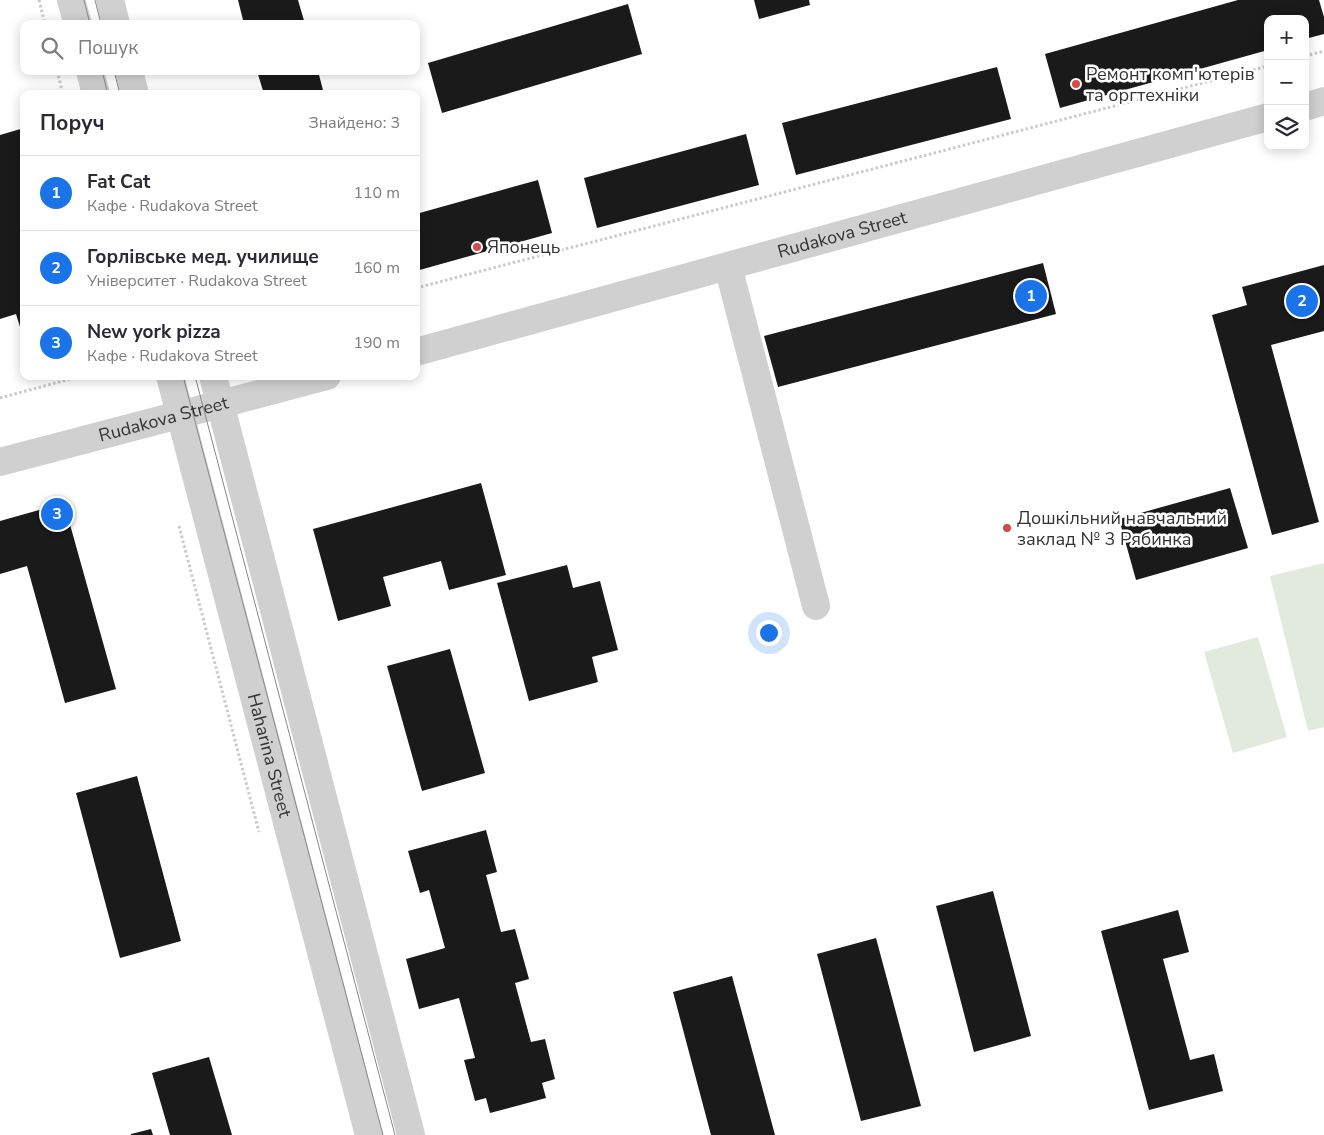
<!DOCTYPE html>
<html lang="uk">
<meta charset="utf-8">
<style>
body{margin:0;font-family:"Nunito Sans",sans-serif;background:#f7f7f7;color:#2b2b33}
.controls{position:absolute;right:15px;top:15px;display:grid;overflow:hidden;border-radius:10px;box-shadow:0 2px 12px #0003}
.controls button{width:45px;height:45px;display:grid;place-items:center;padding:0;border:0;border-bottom:1px solid #e1e1e2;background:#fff;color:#2b2b33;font:25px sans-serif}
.you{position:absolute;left:768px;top:632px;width:18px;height:18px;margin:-12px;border:4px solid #fff;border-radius:50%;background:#1a73e8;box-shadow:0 0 0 8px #1a73e833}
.badge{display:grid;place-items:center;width:32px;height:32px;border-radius:50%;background:#1a73e8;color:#fff;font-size:16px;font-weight:700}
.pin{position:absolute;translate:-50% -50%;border:2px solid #fff;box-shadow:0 1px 5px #0006}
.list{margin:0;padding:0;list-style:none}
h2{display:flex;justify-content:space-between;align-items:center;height:65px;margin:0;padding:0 20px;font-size:21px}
h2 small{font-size:16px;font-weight:400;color:#7c7c81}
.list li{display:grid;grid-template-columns:32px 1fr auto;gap:15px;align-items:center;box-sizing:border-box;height:75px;padding:0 20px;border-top:1px solid #e1e1e2}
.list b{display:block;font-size:19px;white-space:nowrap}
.list p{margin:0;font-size:16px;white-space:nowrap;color:#7c7c81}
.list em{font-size:16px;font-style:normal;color:#7c7c81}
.icon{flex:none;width:28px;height:28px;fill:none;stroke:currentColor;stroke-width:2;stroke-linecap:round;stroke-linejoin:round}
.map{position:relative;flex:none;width:1324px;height:1135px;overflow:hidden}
.search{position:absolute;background:#fff;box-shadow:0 2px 12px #0003;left:20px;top:20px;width:400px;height:55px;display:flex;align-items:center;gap:12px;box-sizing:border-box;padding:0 18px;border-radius:10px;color:#7c7c81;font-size:19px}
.panel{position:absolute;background:#fff;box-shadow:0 2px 12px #0003;left:20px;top:90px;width:400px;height:290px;border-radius:10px}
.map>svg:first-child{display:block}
.green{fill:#e2e9dd}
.building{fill:#1a1a1a}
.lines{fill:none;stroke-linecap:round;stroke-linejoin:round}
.path{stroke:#cacaca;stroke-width:3;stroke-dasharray:2.5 2.5;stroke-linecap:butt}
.minor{stroke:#d0d0d0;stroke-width:28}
.tram{stroke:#888;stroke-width:1}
.poi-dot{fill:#d54b4a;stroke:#fff;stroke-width:2}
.labels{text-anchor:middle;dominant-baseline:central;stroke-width:5;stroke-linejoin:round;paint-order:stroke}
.poi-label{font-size:18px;fill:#333;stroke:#fff;text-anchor:start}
.street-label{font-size:18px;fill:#333;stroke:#fff}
</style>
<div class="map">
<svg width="1324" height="1135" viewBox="0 0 1324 1135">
<rect width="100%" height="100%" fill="#fff"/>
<!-- green -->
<g class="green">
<path d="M1324 563V727L1308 731 1270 576Z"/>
<path d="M1258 637 1287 737 1233 753 1204 652Z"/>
</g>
<!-- building -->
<g class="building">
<path d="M238 0H298L305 24H244Z"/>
<path d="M754 0H809L810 5 759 19Z"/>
<path d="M1238 0H1319L1324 17V34L1305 39V19H1268V50L1060 108 1045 54Z"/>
<path d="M628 4 642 54 442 113 428 63Z"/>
<path d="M997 67 1011 119 796 175 782 123Z"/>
<path d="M257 71H318L324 94H264Z"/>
<path d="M24 128V329L21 330 16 314 0 319V135Z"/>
<path d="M746 134 759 185 597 228 584 178Z"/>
<path d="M538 180 552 233 416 271V214Z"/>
<path d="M1043 263 1056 314 778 387 764 336Z"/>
<path d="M1324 265V331L1271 345 1319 522 1272 535 1212 315 1247 305 1242 287Z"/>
<path d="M481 483 506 575 449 590 441 561 383 577 391 606 338 621 313 529Z"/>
<path d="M1230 488 1248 548 1136 580 1119 519Z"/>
<path d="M64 503 116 689 65 703 27 566 0 574V521Z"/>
<path d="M567 565 573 588 600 581 618 650 592 657 598 682 529 701 497 583Z"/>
<path d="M450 649 485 773 422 791 387 666Z"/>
<path d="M137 776 181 941 120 958 76 793Z"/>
<path d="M486 830 497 872 486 875 501 932 515 929 529 979 515 983 531 1042 545 1039 555 1079 542 1083 546 1098 490 1113 486 1098 475 1101 464 1060 475 1058 459 998 419 1009 406 959 445 948 429 890 420 893 408 851Z"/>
<path d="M993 891 1031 1036 974 1052 936 906Z"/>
<path d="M1178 910 1189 952 1163 959 1190 1060 1214 1054 1223 1091 1149 1110 1101 931Z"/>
<path d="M876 938 921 1106 861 1121 817 954Z"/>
<path d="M732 976 775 1135H711L673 992Z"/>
<path d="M209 1057 232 1135H170L152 1073Z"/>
<path d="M151 1129 153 1135H131V1134Z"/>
</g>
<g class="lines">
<!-- path -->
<g class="path">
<path d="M39 0 45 24"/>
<path d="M1305 56 1324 51"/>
<path d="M57 71 63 94"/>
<path d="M416 288 1268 66"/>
<path d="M0 398 81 376"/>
<path d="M179 526 259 832"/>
</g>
<!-- minor -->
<g class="minor">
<path d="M71 0 78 24"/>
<path d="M110 0 116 24"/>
<path d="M90 71 96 94"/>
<path d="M129 71 135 94"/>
<path d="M1305 107 1324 101"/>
<path d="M728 266 816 606"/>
<path id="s1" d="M416 352 1268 117"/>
<path id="s2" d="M170 376 369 1135"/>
<path d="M213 376 411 1135"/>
<path id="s3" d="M0 462 327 376"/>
</g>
<!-- tram -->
<g class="tram">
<path d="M84 0 90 24"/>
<path d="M95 0 101 24"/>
<path d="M102 71 108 94"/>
<path d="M114 71 120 94"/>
<path d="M183 376 383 1135"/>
<path d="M195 376 395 1135"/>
</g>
</g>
<!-- markers -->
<g class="poi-dot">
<circle cx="1076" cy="84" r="5"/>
<circle cx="477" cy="247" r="5"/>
<circle cx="1007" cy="528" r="5"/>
</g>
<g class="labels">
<!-- poi labels -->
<g class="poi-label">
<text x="1086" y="74">Ремонт комп'ютерів<tspan x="1086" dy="21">та оргтехніки</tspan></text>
<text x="487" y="247">Японець</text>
<text x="1017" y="518">Дошкільний навчальний<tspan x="1017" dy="21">заклад № 3 Рябинка</tspan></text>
</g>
<!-- street labels -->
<g class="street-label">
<text stroke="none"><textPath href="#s1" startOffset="442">Rudakova Street</textPath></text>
<text stroke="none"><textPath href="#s3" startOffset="169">Rudakova Street</textPath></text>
<text stroke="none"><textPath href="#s2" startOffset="392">Haharina Street</textPath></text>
</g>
</g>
</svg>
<div class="controls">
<button>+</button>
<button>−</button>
<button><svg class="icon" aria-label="layers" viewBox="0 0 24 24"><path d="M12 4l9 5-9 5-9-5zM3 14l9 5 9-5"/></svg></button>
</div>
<div class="you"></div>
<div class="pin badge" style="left:1031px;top:296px">1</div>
<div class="pin badge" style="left:1302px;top:301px">2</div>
<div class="pin badge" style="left:57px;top:514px">3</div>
<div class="search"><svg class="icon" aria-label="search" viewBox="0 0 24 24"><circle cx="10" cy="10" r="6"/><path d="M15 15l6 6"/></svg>Пошук</div>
<section class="panel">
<h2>Поруч<small>Знайдено: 3</small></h2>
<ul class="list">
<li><span class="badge">1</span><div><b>Fat Cat</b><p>Кафе · Rudakova Street</p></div><em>110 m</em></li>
<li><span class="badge">2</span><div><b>Горлівське мед. училище</b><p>Університет · Rudakova Street</p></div><em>160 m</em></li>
<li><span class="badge">3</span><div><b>New york pizza</b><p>Кафе · Rudakova Street</p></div><em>190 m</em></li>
</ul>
</section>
</div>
